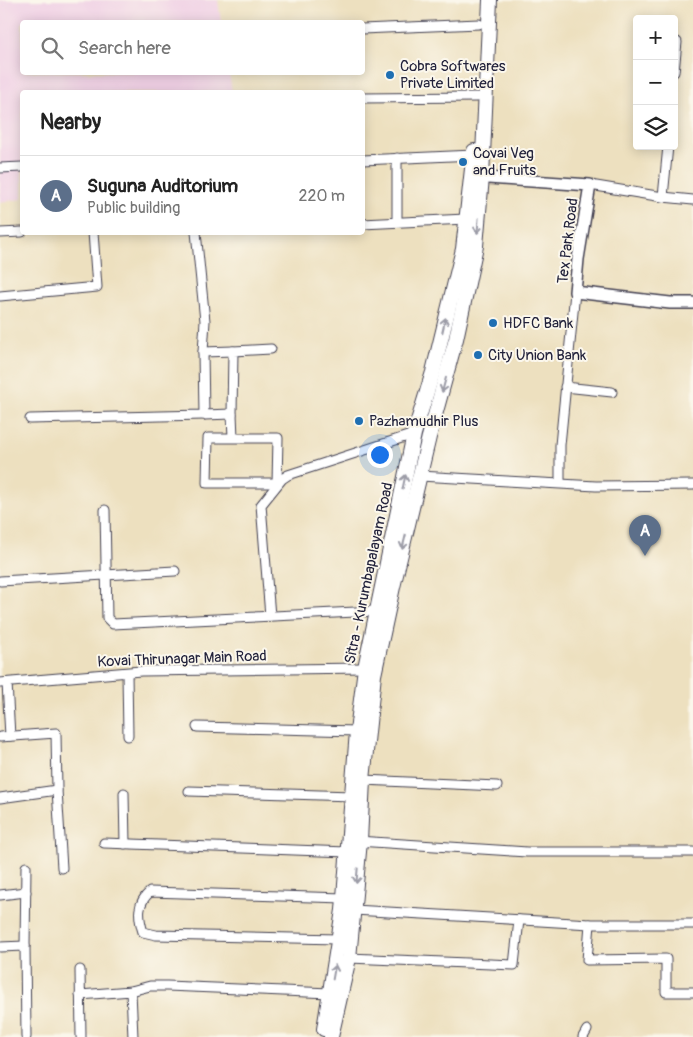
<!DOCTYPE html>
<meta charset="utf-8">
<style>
body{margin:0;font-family:Pangolin,sans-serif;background:#f6f6f6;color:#222}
.controls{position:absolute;right:15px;top:15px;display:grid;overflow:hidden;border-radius:5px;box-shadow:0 2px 12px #0003}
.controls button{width:45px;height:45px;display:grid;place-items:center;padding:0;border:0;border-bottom:1px solid #e0e0e0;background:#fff;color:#222;font:25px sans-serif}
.you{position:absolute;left:379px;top:454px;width:18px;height:18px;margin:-12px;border:4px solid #fff;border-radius:50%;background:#1a73e8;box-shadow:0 0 0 8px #1a73e833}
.badge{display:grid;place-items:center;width:32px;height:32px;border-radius:50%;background:#1f6fb2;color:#fff;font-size:16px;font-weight:700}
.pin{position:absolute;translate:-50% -41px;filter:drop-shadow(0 1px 2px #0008)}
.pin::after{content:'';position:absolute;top:26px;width:18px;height:15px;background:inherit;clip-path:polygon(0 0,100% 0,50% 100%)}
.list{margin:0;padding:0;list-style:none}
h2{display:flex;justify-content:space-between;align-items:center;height:65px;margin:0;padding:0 20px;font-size:21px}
h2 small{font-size:16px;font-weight:400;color:#767676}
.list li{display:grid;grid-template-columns:32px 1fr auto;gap:15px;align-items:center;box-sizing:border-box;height:80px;padding:0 20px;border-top:1px solid #e0e0e0}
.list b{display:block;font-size:19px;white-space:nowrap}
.list p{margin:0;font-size:16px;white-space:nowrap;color:#767676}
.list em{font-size:16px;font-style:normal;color:#767676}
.icon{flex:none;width:28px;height:28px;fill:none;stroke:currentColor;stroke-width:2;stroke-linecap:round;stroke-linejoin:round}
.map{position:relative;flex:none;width:693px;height:1037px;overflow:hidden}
.search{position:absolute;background:#fff;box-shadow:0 2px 12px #0003;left:20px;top:20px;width:345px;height:55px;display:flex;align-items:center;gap:12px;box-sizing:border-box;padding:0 18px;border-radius:5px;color:#767676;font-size:19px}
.panel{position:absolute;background:#fff;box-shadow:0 2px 12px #0003;left:20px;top:90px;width:345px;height:145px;border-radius:5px}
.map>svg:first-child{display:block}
.built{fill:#f0d0e5}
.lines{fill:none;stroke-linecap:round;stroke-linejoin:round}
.minor-casing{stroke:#403e4f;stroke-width:11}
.tertiary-casing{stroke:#403e4f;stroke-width:14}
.primary-casing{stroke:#403e4f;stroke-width:16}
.minor{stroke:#fff;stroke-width:9}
.tertiary{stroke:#fff;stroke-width:11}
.primary{stroke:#fff;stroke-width:14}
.oneway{stroke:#9c9ca7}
.poi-dot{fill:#1f6fb2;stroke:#fbf7ec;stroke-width:2}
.labels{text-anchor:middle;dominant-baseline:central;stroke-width:4;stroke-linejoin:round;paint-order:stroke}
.poi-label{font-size:15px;fill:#22223b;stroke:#fbf7ec;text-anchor:start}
.street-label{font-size:15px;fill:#22223b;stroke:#fbf7ec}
</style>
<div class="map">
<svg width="693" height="1037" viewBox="0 0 693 1037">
<rect width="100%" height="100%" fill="#fbf7ec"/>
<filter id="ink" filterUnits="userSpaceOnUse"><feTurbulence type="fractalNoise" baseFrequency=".02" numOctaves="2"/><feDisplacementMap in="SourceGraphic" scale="10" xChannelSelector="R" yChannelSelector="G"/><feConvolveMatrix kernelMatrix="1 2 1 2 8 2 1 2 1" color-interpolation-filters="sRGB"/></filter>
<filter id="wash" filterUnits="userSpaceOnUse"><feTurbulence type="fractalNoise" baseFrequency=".0096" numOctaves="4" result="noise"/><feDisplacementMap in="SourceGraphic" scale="20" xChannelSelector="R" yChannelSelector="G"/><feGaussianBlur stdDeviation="1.12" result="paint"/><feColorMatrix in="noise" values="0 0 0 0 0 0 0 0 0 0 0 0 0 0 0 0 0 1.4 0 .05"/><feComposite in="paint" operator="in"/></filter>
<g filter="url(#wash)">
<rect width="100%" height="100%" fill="#ede0bf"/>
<!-- built -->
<path class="built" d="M0 0H218L221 22H22V72L229 73 232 92H22V199L0 202Z"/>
</g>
<g filter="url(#ink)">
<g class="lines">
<!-- minor casing -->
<g class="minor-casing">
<g id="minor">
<path d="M362 29 479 24"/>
<path d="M674 72 677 42"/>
<path d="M362 98 477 97"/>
<path d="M362 160 474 155"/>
<path d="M0 168 22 167"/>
<path d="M590 185 663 197 668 146"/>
<path d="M663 197 693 200"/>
<path d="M397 222V158"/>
<path d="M362 224 466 219"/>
<path d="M0 233 22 232"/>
<path d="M0 296 97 287 93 232"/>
<path d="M203 352 233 351"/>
<path d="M565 387 612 392"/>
<path d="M232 414 233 351 271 349"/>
<path d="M204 415 232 414 233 438H278L277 483H207L208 438H233"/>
<path d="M30 419 204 415 203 352 205 321 196 232"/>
<path d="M420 476 596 486 693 485"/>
<path d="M560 483V445L575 292"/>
<path d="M105 510 107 618 113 624 376 611"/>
<path d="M0 581 175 571"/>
<path d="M270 616 261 505 282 479 288 475 414 434"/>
<path d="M127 673 128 736"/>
<path d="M0 683 141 671 365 668"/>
<path d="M7 683 10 736"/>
<path d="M197 727 357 731"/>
<path d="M0 737 56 733 57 790 62 868"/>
<path d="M363 780 497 786"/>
<path d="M189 791 352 796"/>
<path d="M124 793 125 844"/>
<path d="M0 798 57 790"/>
<path d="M357 841 527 852H693"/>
<path d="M104 843 347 852"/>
<path d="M0 895 26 892"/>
<path d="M354 910 590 924 587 960 666 959V992H693"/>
<path d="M590 924H693"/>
<path d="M338 939 156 935 143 932C138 916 137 903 150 892L344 898"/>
<path d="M25 946 26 867"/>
<path d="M0 947 25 946 26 1037"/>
<path d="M349 958 514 965 519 920"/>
<path d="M80 970 81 1037"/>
<path d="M131 991 150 986H167L330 993"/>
<path d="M80 995 131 991 133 1037"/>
<path d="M583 1037 587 1030"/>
</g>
</g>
<!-- tertiary casing -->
<g class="tertiary-casing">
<path id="tertiary" d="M474 177 590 185 578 259 575 292 670 303H693"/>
</g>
<!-- primary casing -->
<g class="primary-casing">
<g id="primary">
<path d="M324 1029 343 910 357 731 365 668 414 434 433 372 463 249 474 151"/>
<path d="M331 1037 349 958 360 841 363 780 374 675 393 587 429 437 456 339 476 246 482 177 490 0"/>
</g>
</g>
<!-- minor -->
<use href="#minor" class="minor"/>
<!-- tertiary -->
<use href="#tertiary" class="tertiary"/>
<!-- primary -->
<use href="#primary" class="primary"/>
</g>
<!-- one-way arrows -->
<defs><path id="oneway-shaft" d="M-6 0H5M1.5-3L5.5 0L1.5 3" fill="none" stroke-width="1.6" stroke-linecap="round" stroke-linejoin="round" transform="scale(1.25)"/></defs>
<g class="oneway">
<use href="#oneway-shaft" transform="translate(478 226) rotate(94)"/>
<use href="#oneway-shaft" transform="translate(444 325) rotate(-77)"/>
<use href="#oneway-shaft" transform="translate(444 385) rotate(105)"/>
<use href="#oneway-shaft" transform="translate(404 482) rotate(-78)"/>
<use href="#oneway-shaft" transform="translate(404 542) rotate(104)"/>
<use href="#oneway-shaft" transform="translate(357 876) rotate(95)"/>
<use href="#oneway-shaft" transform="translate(334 972) rotate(-80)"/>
</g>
</g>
<!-- markers -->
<g class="poi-dot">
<circle cx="390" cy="75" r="5"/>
<circle cx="463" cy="162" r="5"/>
<circle cx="493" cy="323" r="5"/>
<circle cx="478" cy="355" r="5"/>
<circle cx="359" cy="421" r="5"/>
</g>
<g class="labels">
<!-- poi labels -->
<g class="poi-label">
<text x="400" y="66">Cobra Softwares<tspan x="400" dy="17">Private Limited</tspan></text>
<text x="473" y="153">Covai Veg<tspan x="473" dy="17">and Fruits</tspan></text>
<text x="503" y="323">HDFC Bank</text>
<text x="488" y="355">City Union Bank</text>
<text x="369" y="421">Pazhamudhir Plus</text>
</g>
<!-- street labels -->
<g class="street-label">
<text transform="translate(568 241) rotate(-83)">Tex Park Road</text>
<text transform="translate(369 573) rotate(-78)">Sitra - Kurumbapalayam Road</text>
<text transform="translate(182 659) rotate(-2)">Kovai Thirunagar Main Road</text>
</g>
</g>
</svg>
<div class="controls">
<button>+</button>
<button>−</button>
<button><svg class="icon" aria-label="layers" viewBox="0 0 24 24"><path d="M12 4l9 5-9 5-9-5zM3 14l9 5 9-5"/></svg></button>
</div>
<div class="you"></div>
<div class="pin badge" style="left:645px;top:556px;background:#5c6f8a">A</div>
<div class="search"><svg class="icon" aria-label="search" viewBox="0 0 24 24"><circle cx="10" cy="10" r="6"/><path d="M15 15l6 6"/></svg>Search here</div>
<section class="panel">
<h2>Nearby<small></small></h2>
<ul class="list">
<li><span class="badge" style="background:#5c6f8a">A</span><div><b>Suguna Auditorium</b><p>Public building</p></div><em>220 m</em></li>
</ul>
</section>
</div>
